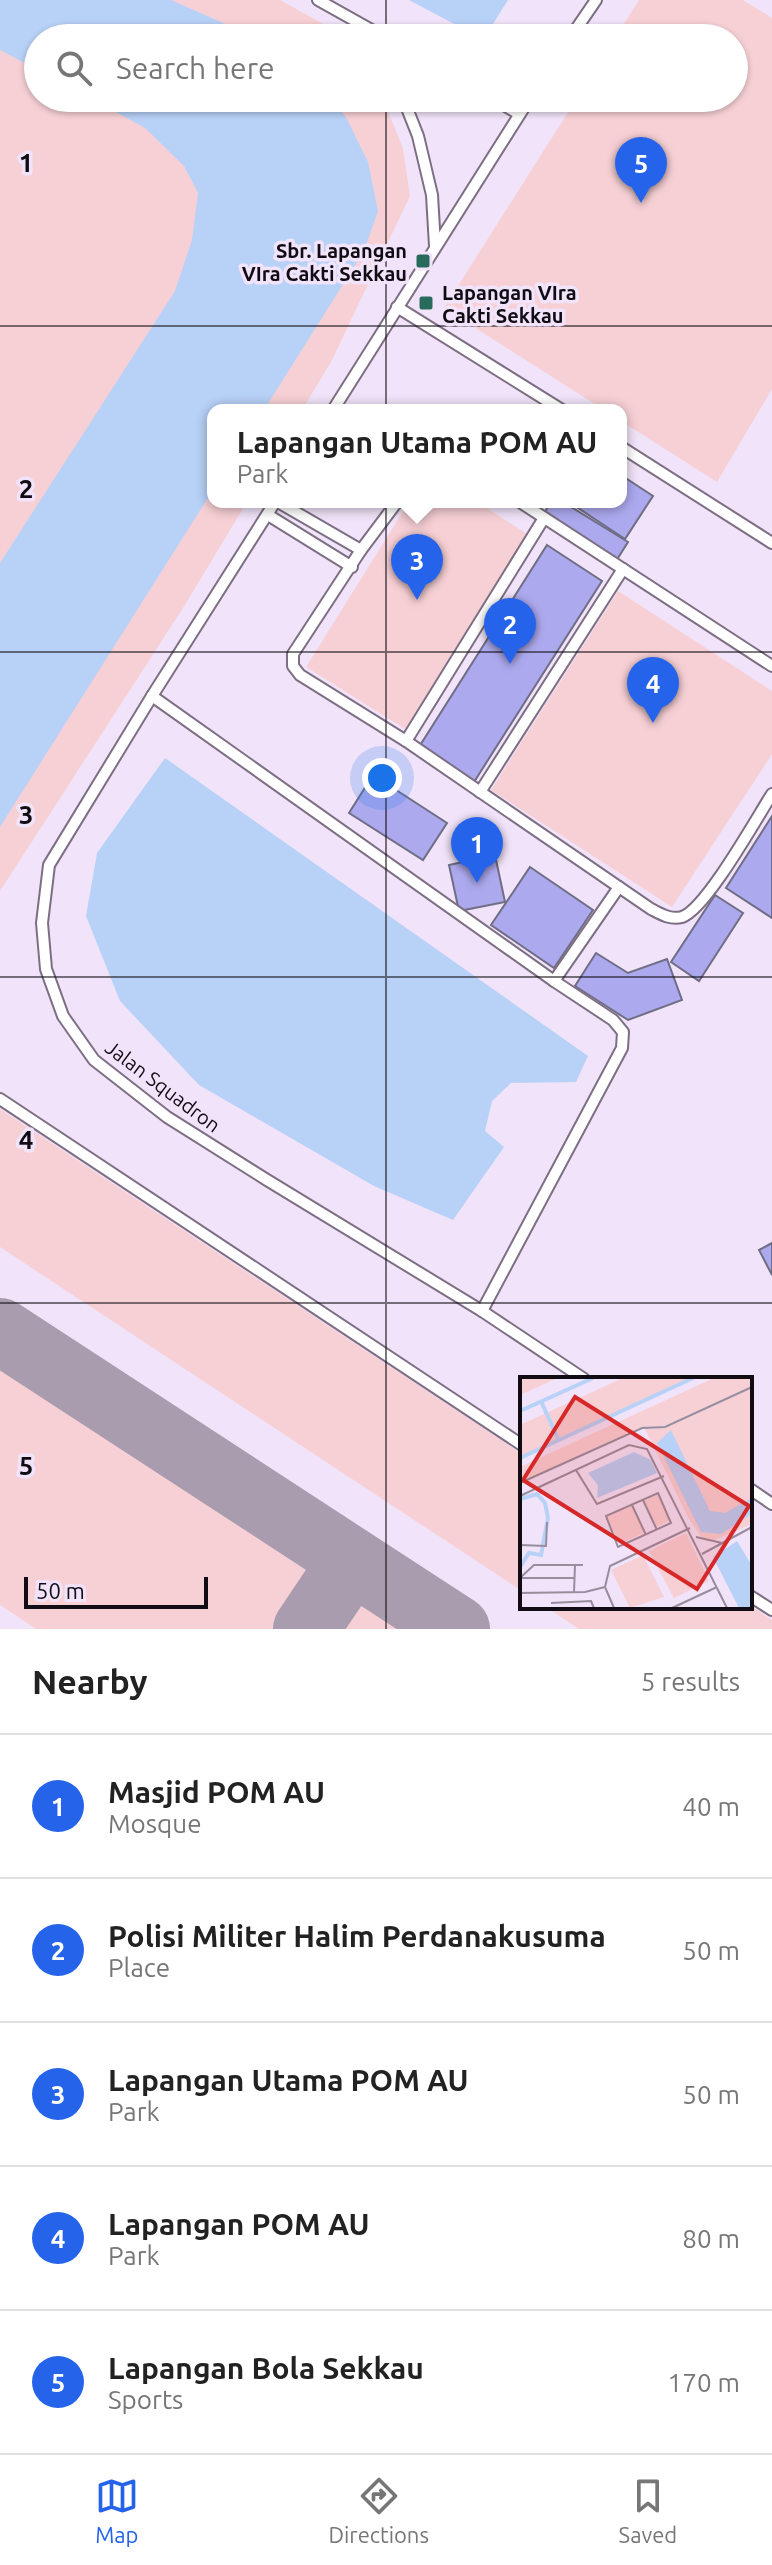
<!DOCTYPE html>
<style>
body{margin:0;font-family:Ubuntu,sans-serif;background:#f6f6f6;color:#222}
.scale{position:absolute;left:24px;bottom:20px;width:184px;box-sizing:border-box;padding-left:8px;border:4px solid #110c13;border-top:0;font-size:22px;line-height:28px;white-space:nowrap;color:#110c13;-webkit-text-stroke:6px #f1e3f9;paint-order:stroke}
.you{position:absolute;left:382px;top:778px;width:28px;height:28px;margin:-20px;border:6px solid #fff;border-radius:50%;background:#1a73e8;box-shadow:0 0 0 12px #1a73e833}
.badge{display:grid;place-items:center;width:52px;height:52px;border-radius:50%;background:#2563eb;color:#fff;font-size:26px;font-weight:700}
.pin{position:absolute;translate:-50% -66px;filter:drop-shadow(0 2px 4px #0008)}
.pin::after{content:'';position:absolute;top:42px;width:28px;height:24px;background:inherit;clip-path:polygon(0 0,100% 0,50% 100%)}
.popup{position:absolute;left:207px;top:404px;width:420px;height:104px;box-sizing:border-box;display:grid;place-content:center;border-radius:16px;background:#fff;filter:drop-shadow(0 2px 6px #0005);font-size:26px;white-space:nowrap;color:#767676}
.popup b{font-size:30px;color:#222}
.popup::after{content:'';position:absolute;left:50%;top:100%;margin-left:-16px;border:16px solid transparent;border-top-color:#fff}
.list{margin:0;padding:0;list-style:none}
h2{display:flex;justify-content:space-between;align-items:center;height:104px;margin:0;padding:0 32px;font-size:34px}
h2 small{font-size:26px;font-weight:400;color:#767676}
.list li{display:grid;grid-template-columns:52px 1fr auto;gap:24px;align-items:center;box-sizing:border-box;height:144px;padding:0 32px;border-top:2px solid #e0e0e0}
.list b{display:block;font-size:30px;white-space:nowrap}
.list p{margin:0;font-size:26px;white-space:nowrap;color:#767676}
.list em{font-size:26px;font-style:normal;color:#767676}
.icon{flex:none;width:44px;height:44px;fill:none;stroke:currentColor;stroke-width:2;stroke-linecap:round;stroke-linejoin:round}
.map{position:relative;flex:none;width:772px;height:1629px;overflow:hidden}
.search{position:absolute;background:#fff;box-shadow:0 2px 6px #0004;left:24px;right:24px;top:24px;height:88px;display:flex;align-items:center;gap:20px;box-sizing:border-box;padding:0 28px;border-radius:44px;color:#767676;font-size:30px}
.sheet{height:824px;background:#fff}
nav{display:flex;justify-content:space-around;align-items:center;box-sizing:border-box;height:112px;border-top:2px solid #e0e0e0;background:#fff;font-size:22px;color:#767676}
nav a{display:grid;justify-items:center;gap:4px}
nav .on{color:#2563eb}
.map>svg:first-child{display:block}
.green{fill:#f7d0d5}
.water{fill:#b8d1f7}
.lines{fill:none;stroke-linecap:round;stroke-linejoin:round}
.stream{stroke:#b8d1f7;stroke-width:7}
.taxiway{stroke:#a89cae;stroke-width:66}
.building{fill:#ada9ef;stroke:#6f6e84;stroke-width:2}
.lane-casing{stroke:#7d6f83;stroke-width:14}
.lane{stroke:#fff;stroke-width:10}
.grid{fill:none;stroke:#110c13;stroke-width:2;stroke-opacity:0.55}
.poi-dot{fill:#286b5d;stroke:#f1e3f9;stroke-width:3}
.labels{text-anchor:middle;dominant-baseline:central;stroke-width:7;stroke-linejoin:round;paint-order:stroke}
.poi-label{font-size:20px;font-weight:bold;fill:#110c13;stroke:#f1e3f9;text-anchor:end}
.street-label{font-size:20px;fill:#110c13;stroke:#f1e3f9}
.inset-river{fill:none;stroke:#b8d1f7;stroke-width:4}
.inset-road{fill:none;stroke:#978d9d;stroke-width:2}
.view{fill:#d62828;fill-opacity:0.15;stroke:#d62828;stroke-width:4}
.inset-edge{fill:none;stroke:#110c13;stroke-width:4}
.grid-label{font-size:26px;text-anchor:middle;font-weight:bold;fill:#110c13;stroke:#f1e3f9;stroke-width:7;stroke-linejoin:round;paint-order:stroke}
</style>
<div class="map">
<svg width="772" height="1629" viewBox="0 0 772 1629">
<rect width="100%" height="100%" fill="#f1e3f9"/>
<!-- green -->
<g class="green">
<path d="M0 0H280L340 33 344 38H38V98H383L403 149 410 196 331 362 302 410H213V502H247L183 608 0 891Z"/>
<path d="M639 0H743L772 18V389L717 482 621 421V410H604L444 308 577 98H734V38H615Z"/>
<path d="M409 502H477L527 534 405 729 306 667Z"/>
<path d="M618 591 772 691V754L672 907 491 790Z"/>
<path d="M0 1109 522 1454V1591L0 1247Z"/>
<path d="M0 1332 267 1508 457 1629H36L0 1605Z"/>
<path d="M750 1605 772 1620V1629H579L546 1607Z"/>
</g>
<!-- water -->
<g class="water">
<path d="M0 0H171L221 22 250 38H38V70L0 50Z"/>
<path d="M409 0H508L491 27 458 26Z"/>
<path d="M90 98H329L346 117 368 162 378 211 364 251 264 410H213V490L0 827V563L175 291 192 240 198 193 184 166 145 128Z"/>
<path d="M165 758 588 1056 576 1082 511 1083 492 1101 485 1131 504 1147 453 1220 374 1186 199 1085 120 1001 86 916 97 853Z"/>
</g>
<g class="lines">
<!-- stream -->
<path class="stream" d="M310 38 312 34"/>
<!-- taxiway -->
<g class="taxiway">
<path d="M0 1331 457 1629"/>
<path d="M306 1629 351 1562"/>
</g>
</g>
<!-- building -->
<g class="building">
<path d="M621 475 653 496 625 539 569 502H621Z"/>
<path d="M551 502H563L628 542 616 561 543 515Z"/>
<path d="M547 545 602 581 474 782 419 747Z"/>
<path d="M373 775 447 823 423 860 349 813Z"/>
<path d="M772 816V918L726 888Z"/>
<path d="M495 855 505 902 459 911 449 865Z"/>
<path d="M530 867 593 910 554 968 491 925Z"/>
<path d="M715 895 743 913 699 981 671 962Z"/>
<path d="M596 953 628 973 667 959 682 1000 628 1020 575 986Z"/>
<path d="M772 1243V1275L759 1250Z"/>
</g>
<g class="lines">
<!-- lane casing -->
<g class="lane-casing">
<g id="lane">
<path d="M318 0 386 38"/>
<path d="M570 38 596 0"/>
<path d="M403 98 418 136 432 195 435 246"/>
<path d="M492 98 519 114"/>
<path d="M397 307 562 410"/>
<path d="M333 410 530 98"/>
<path d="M621 447 772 543"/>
<path d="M275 502 152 696 49 865 42 923 46 969 63 1016 94 1060 167 1117 267 1180 482 1311 584 1379"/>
<path d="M278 502 361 550"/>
<path d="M397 502 361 550 293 654V666L300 675 406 741 651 909C661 914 670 920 682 917 706 909 756 819 772 794"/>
<path d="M520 502 772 666"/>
<path d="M268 515 352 567"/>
<path d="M152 696 554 981 613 1020 623 1032 622 1048 482 1311"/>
<path d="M406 741 544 518"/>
<path d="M480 792 623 569"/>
<path d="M554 981 619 887"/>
<path d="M0 1099 522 1445"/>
<path d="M750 1489 772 1504"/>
<path d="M750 1596 772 1610"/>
</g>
</g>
<!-- lane -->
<use href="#lane" class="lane"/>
</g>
<!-- grid -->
<path class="grid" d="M386 0V38M386 98V1629M0 326H772M0 652H772M0 977H772M0 1303H772"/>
<!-- markers -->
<g class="poi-dot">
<rect x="415" y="253" width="16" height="16" rx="4"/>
<rect x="418" y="295" width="16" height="16" rx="4"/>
</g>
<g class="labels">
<!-- poi labels -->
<g class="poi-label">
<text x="407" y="250">Sbr. Lapangan<tspan x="407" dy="23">VIra Cakti Sekkau</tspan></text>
<text x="442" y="292" text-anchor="start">Lapangan VIra<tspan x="442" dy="23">Cakti Sekkau</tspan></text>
</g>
<!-- street labels -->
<g class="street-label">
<text transform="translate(163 1086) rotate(37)">Jalan Squadron</text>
</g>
</g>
<!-- overview -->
<g transform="translate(520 1377)">
<rect width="232" height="232" fill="#f1e3f9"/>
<path d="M0 1H38L0 18ZM103 1H173L0 81V48ZM194 1H232V9L144 49 121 50 0 105V90ZM232 11V147L192 164 181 160 168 140 125 52 145 51ZM137 117 150 143 137 150 124 124ZM112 129 124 156 99 167 87 140ZM166 156 189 204 154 221 129 174ZM123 178 144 220 110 231 91 193Z" fill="#f7d0d5"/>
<path d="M151 53 190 134 205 136 232 121V137L201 157 181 155 137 66ZM114 75 131 83 137 96 77 121 78 108 68 96ZM217 164 232 189V231H219L193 180Z" fill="#b8d1f7"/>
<path class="inset-river" d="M21 24 38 62M0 34 73 1M0 81 173 1M0 122 17 117 25 126 28 141 21 178 9 176 0 190"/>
<path class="inset-road" d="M56 93 77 127 144 99M0 106 122 51 145 50 232 10M138 116 151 146 98 170 86 139ZM0 119 109 68 127 72 207 231M123 123 137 153M112 128 126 158M176 160 202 166M0 168 26 169 27 145M182 177 232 150M0 201 14 188H63M0 201H54M85 210 90 189 170 151M0 216 65 215 85 210 94 231M54 216 55 188M31 226 71 224 74 231M152 231 197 210"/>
<path class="view" d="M55 20 229 129 177 212 3 103Z"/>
<rect width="232" height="232" class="inset-edge"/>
</g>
<g class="grid-label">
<text x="26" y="172">1</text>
<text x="26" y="498">2</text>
<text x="26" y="824">3</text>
<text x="26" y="1149">4</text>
<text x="26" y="1475">5</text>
</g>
</svg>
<div class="scale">50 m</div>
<div class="you"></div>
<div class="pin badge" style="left:477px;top:883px">1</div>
<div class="pin badge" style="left:510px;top:664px">2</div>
<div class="pin badge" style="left:417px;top:600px">3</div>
<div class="popup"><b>Lapangan Utama POM AU</b>Park</div>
<div class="pin badge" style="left:653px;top:723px">4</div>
<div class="pin badge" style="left:641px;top:203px">5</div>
<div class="search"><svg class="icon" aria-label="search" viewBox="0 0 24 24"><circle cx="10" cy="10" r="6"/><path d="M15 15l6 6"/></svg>Search here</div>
</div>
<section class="sheet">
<h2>Nearby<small>5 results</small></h2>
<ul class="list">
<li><span class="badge">1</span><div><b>Masjid POM AU</b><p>Mosque</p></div><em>40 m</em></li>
<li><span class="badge">2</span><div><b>Polisi Militer Halim Perdanakusuma</b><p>Place</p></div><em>50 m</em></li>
<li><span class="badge">3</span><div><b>Lapangan Utama POM AU</b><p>Park</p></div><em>50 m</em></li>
<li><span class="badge">4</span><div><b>Lapangan POM AU</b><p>Park</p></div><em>80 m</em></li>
<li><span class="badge">5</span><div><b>Lapangan Bola Sekkau</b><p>Sports</p></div><em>170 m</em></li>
</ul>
</section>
<nav>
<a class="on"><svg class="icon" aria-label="map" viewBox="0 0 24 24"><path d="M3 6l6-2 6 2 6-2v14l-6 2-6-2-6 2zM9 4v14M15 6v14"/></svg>Map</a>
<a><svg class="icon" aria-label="directions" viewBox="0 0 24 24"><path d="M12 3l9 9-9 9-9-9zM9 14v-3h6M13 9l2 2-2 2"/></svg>Directions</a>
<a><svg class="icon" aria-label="saved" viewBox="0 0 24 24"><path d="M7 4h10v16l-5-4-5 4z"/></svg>Saved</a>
</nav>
